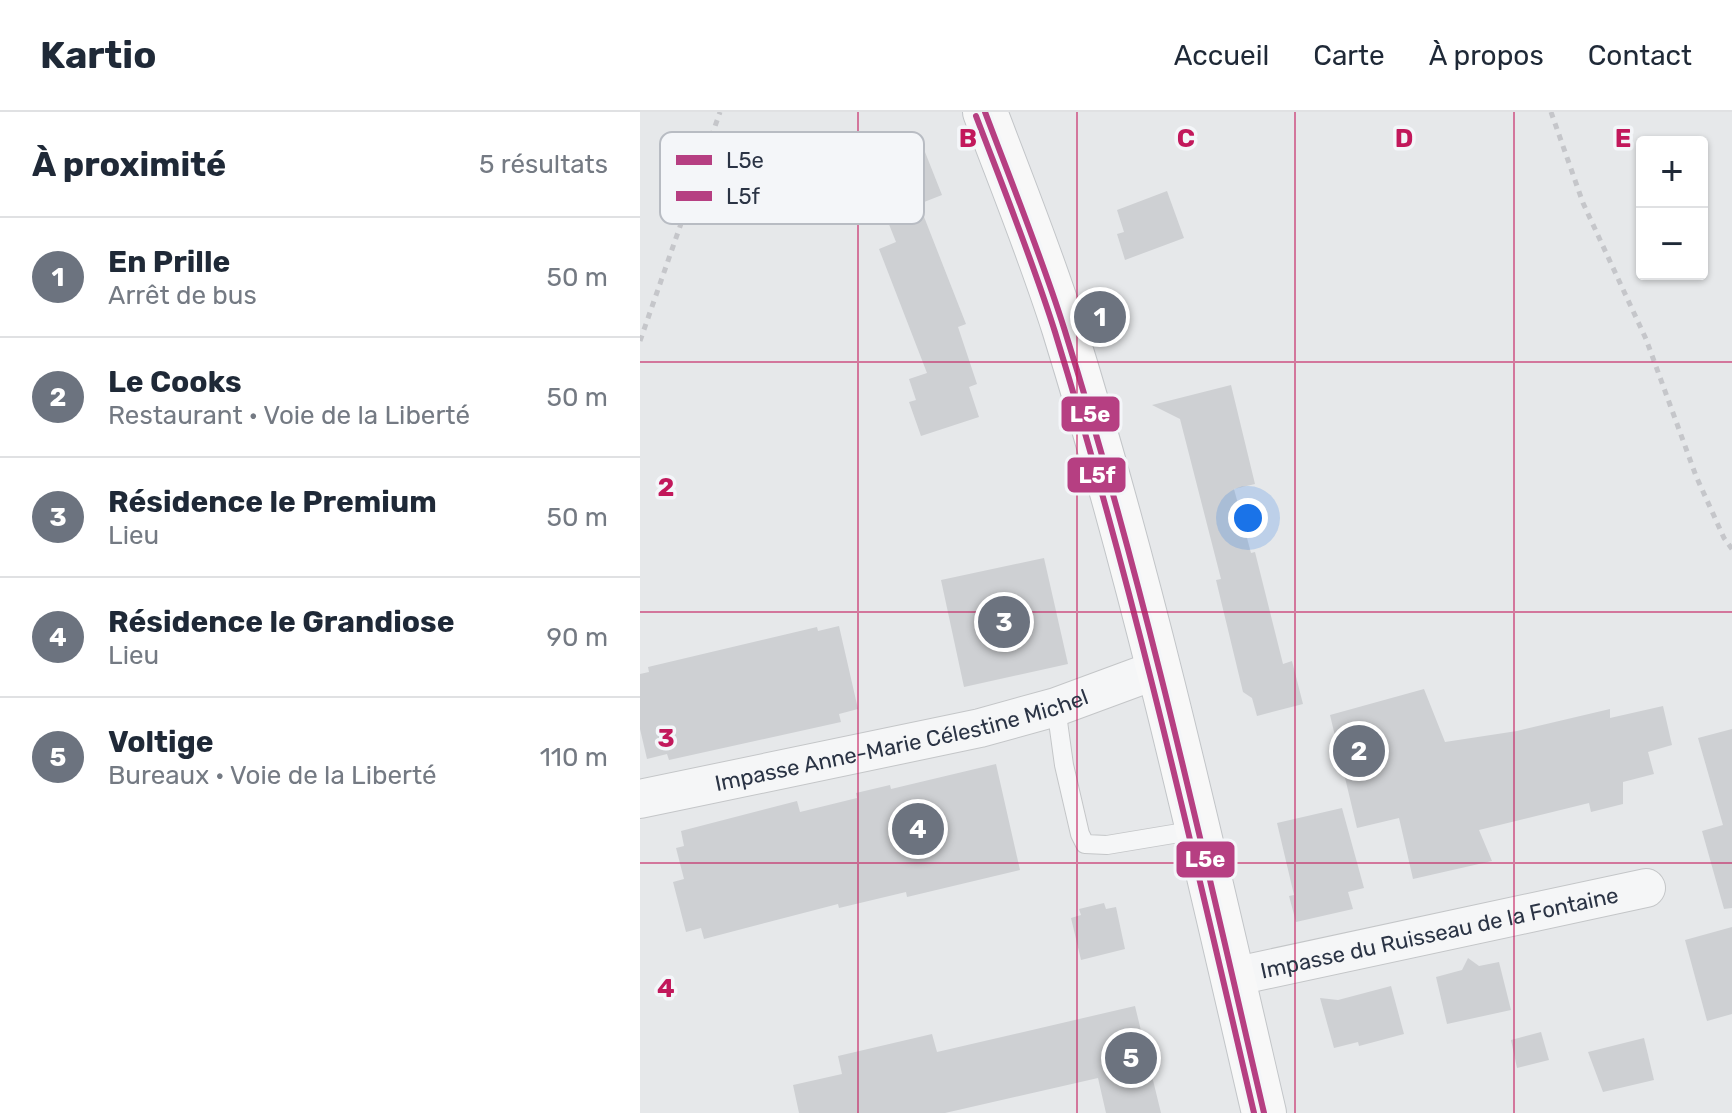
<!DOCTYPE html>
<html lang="fr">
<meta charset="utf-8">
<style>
body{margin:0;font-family:Rubik,sans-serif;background:#f6f6f7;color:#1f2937}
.controls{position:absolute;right:24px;top:24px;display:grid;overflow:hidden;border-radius:8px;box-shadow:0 2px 6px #0004}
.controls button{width:72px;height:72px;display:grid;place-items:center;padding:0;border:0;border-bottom:2px solid #e0e1e3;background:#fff;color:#1f2937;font:40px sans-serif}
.you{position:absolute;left:608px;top:406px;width:28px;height:28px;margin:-20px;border:6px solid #fff;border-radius:50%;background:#1a73e8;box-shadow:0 0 0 12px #1a73e833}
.badge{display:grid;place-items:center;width:52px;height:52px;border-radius:50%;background:#6c737f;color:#fff;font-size:26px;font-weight:700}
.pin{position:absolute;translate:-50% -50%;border:4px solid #fff;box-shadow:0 2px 8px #0006}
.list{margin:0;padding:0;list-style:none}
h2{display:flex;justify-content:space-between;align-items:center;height:104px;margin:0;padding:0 32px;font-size:34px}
h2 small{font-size:26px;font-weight:400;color:#747a83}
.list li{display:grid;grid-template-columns:52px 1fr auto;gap:24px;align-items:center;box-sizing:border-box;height:120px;padding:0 32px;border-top:2px solid #e0e1e3}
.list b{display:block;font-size:30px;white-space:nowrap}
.list p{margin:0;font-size:26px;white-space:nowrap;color:#747a83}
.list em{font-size:26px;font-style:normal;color:#747a83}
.map{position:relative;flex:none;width:1092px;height:1001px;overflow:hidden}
header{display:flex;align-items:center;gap:48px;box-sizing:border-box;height:112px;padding:0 40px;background:#fff;border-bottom:2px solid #e0e1e3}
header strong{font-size:38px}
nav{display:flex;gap:44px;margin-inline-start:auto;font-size:28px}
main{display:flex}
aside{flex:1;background:#fff}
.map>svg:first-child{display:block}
.building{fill:#ced0d3}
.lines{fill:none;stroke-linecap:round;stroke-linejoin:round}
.lane-casing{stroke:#c4c6c8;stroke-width:20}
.street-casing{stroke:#c4c6c8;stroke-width:40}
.primary-casing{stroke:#c2c5c8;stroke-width:46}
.path{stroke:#c5c6ca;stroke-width:5;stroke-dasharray:6 6;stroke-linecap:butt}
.lane{stroke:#f5f6f7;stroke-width:18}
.street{stroke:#f5f6f7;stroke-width:38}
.primary{stroke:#f8f8f8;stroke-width:44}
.bus-1-casing{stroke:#f4f6f9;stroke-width:12}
.bus-2-casing{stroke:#f4f6f9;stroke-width:12}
.bus-1{stroke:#b63f82;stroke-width:6}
.bus-2{stroke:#b63f82;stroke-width:6}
.grid{fill:none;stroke:#c2185b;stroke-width:2;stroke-opacity:0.55}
.labels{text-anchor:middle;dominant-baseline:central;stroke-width:7;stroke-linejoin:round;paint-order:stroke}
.street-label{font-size:22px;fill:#2b3445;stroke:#f4f6f9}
.key{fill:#f4f6f9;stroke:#b8bcc3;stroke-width:2}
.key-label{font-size:22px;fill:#2b3445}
.grid-label{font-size:26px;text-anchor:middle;font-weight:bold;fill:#c2185b;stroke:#f4f6f9;stroke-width:7;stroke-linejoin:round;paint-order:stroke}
.line-badge{stroke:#f4f6f9;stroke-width:3}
.badge-label{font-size:22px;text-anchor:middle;font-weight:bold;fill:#fff}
</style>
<header>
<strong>Kartio</strong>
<nav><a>Accueil</a><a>Carte</a><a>À propos</a><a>Contact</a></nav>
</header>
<main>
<aside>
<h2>À proximité<small>5 résultats</small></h2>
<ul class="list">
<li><span class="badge">1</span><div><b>En Prille</b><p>Arrêt de bus</p></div><em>50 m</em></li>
<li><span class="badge">2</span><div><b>Le Cooks</b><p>Restaurant · Voie de la Liberté</p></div><em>50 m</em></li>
<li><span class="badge">3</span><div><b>Résidence le Premium</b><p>Lieu</p></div><em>50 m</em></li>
<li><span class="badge">4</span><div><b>Résidence le Grandiose</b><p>Lieu</p></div><em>90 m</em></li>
<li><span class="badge">5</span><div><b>Voltige</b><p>Bureaux · Voie de la Liberté</p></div><em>110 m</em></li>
</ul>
</aside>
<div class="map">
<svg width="1092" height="1001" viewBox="0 0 1092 1001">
<rect width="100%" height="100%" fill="#e6e8ea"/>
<!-- building -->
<g class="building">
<path d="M285 40 302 83 279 92 326 212 318 215 337 272 329 275 339 305 281 324 269 290 276 288 269 267 287 261 239 137 256 130 229 62Z"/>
<path d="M527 79 544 126 485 148 477 122 484 120 477 98Z"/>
<path d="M591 273 615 372 594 377 611 441 615 440 643 552 652 549 663 592 617 604 612 586 603 580 576 468 581 467 540 307 512 293Z"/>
<path d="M404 446 428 552 324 575 301 468Z"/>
<path d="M199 514 218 597 199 602 201 610 29 648 27 642 7 647 0 617V562L9 560 8 555 177 515 178 519Z"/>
<path d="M784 577 805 630 877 619 970 597V606L1023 594 1032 633 1008 640 1014 662 983 670V692L951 700 949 691 839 718 852 749 773 767 759 706 717 716 690 603Z"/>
<path d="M1092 617V796L1084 797 1062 719 1083 713 1058 626Z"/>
<path d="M356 652 380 758 267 785 266 780 199 796 198 792 64 827 61 816 46 820 33 770 44 767 36 736 44 734 41 719 157 689 160 700 217 686 216 681 250 673 251 677Z"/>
<path d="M702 696 724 776 708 780 713 797 656 810 649 784 654 783 637 711Z"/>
<path d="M464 791 466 797 476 795 485 837 441 848 431 806 441 803 439 797Z"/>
<path d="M1092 815V902L1067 909 1045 828Z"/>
<path d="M828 846 839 854 859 850 871 898 807 912 796 865 822 858Z"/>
<path d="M751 874 764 922 719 934 718 930 694 936 680 886 698 888Z"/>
<path d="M495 894 521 1001H466L458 966 305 1001H159L153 973 202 962 198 944 292 922 297 940Z"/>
<path d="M901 920 909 948 877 956 871 928Z"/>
<path d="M1004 926 1014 968 963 980 948 940Z"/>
</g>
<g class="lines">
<!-- lane casing -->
<g class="lane-casing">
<path id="lane" d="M416 595 424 653 440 722 445 732 467 733 557 718"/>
</g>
<!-- street casing -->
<g class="street-casing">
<g id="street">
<path id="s1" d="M0 687 340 616 416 595 519 557"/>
<path id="s2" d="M592 865 1006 776"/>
</g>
</g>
<!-- primary casing -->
<g class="primary-casing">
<path id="primary" d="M345 0C372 72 401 143 424 216 504 474 563 738 624 1001"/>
</g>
<!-- path -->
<g class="path">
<path d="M911 0 943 91 1006 227 1056 364 1084 426 1092 437"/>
<path d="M0 229 80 0"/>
</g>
<!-- lane -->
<use href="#lane" class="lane"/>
<!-- street -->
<use href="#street" class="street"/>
<!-- primary -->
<use href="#primary" class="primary"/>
<!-- bus-1 casing -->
<g class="bus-1-casing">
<path id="bus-1" d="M345 0C372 72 401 143 424 216 505 474 563 738 624 1001"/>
</g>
<!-- bus-2 casing -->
<g class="bus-2-casing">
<path id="bus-2" d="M336 4C363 75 392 147 415 220 494 477 553 739 614 1001"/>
</g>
<!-- bus-1 -->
<use href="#bus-1" class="bus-1"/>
<!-- bus-2 -->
<use href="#bus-2" class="bus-2"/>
</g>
<!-- grid -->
<path class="grid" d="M218 0V1001M437 0V1001M655 0V1001M874 0V1001M0 250H1092M0 500H1092M0 751H1092"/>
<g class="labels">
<!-- street labels -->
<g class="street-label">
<text stroke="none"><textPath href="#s1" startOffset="268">Impasse Anne-Marie Célestine Michel</textPath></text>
<text stroke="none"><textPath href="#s2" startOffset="212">Impasse du Ruisseau de la Fontaine</textPath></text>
</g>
</g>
<!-- legend -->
<rect x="20" y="20" width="264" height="92" rx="12" class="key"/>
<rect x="36" y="43" width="36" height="10" fill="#b63f82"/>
<rect x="36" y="79" width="36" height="10" fill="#b63f82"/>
<g class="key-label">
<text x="86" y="56">L5e</text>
<text x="86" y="92">L5f</text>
</g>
<g class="grid-label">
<text x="328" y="35">B</text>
<text x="546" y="35">C</text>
<text x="764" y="35">D</text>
<text x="983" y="35">E</text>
<text x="26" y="384">2</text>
<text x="26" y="635">3</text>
<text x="26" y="885">4</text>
</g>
<g class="line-badge">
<rect x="420" y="283" width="61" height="38" rx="8" fill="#b63f82"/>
<rect x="426" y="344" width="61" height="38" rx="8" fill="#b63f82"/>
<rect x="535" y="728" width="61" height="39" rx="8" fill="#b63f82"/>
</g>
<g class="badge-label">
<text x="450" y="310">L5e</text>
<text x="457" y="371">L5f</text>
<text x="565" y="755">L5e</text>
</g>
</svg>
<div class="controls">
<button>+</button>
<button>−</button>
</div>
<div class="you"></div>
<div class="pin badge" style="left:460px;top:205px">1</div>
<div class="pin badge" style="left:719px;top:639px">2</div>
<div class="pin badge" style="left:364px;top:510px">3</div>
<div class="pin badge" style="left:278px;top:717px">4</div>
<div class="pin badge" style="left:491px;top:946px">5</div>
</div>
</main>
